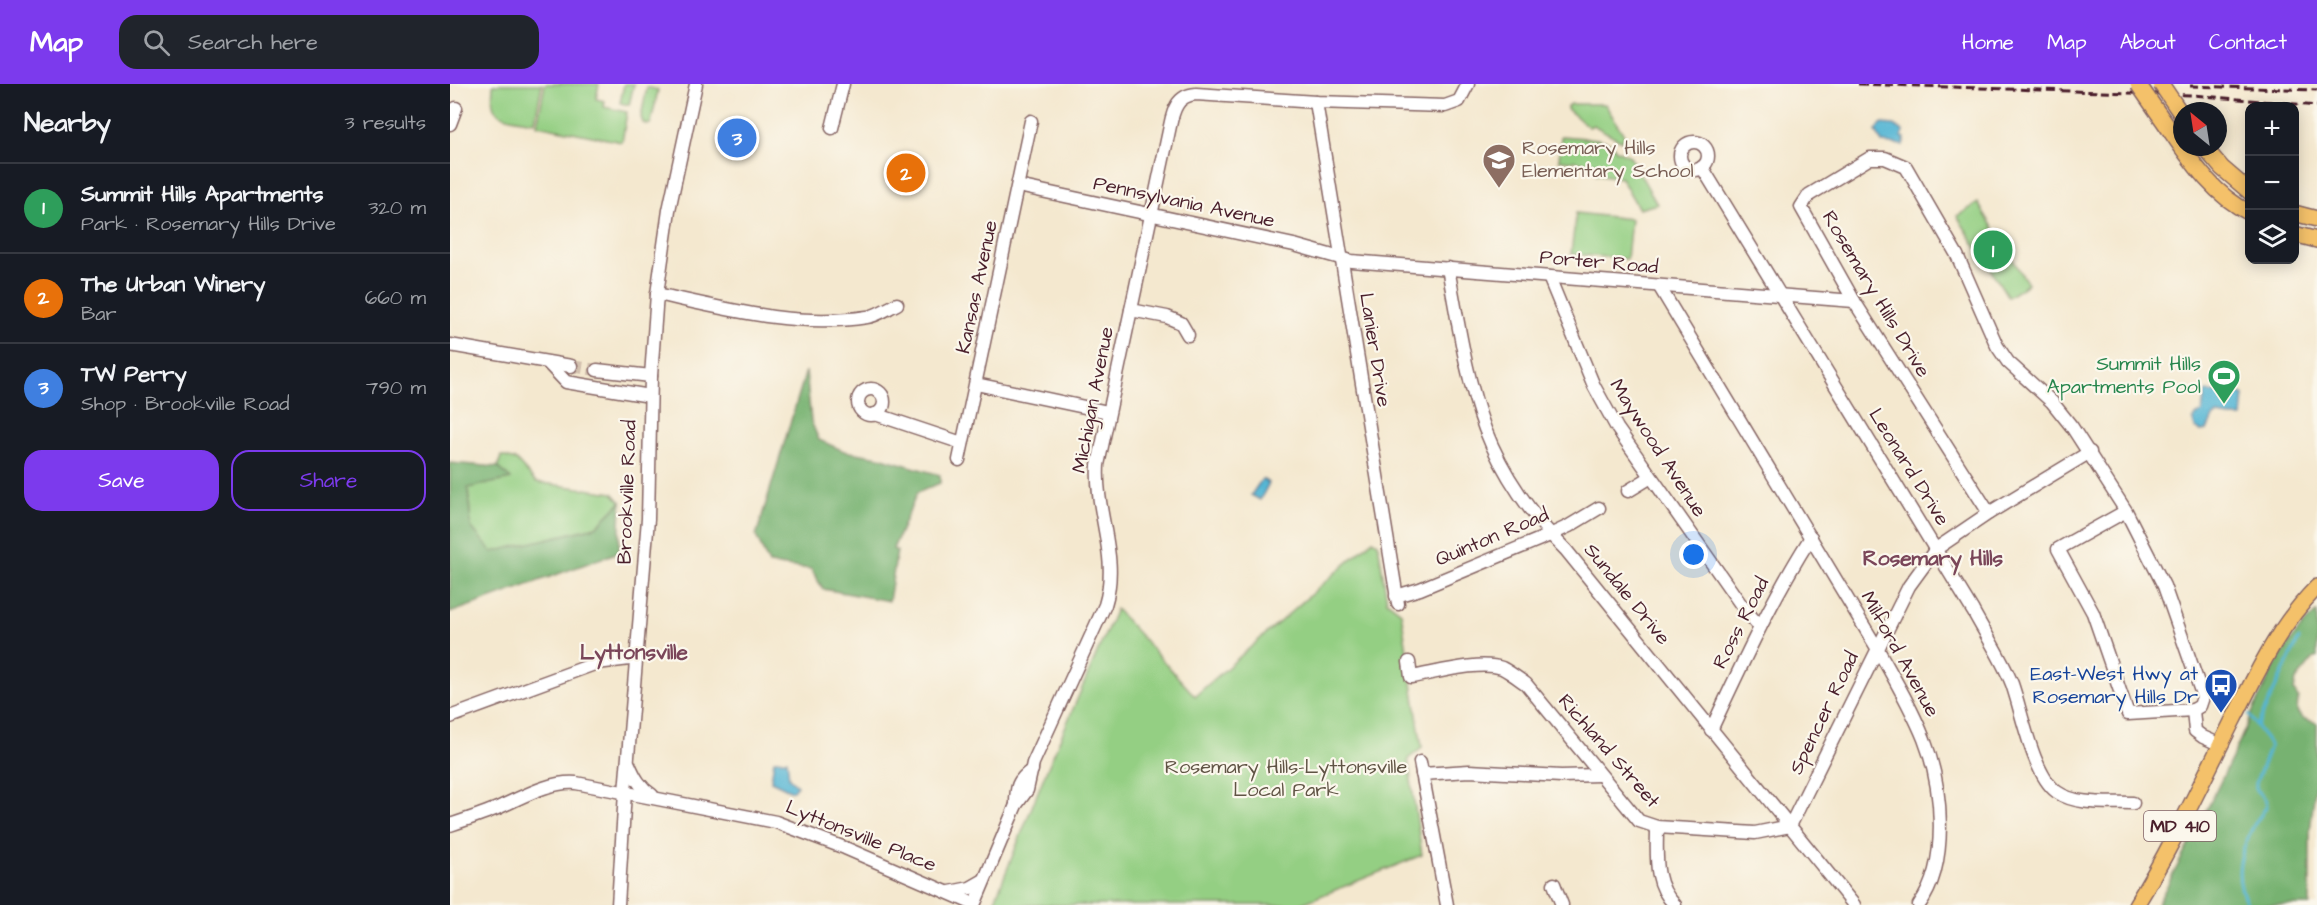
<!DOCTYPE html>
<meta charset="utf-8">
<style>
body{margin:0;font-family:"Architects Daughter",sans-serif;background:#20242c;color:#f1f3f6}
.controls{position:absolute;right:18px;top:18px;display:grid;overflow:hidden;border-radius:12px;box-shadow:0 3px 15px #0003}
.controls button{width:54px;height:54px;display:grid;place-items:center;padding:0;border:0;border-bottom:2px solid #363941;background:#171b24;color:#f1f3f6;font:30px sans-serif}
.compass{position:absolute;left:1723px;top:18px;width:54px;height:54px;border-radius:50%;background:#171b24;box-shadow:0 3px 15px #0003;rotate:330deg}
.you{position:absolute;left:1244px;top:471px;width:21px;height:21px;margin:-15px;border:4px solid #fff;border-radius:50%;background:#1a73e8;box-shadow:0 0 0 9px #1a73e833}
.badge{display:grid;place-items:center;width:39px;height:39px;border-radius:50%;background:#7c3aed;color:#fff;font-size:20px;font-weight:700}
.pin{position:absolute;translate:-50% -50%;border:3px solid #fff;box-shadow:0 2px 6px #0006}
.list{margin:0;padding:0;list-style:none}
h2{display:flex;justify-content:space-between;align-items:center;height:78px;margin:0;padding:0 24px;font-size:26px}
h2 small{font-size:20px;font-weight:400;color:#9ea1a6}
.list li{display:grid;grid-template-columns:39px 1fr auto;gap:18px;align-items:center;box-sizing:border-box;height:90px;padding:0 24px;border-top:2px solid #363941}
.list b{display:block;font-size:22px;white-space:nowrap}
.list p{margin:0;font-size:20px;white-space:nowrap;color:#9ea1a6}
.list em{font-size:20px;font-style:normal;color:#9ea1a6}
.actions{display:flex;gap:12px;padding:18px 24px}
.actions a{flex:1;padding:14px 0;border:2px solid #7c3aed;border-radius:18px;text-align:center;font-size:21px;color:#7c3aed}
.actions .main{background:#7c3aed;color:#fff}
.icon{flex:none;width:33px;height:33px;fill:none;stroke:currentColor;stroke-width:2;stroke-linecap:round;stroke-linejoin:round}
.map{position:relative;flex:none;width:1867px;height:821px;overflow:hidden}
header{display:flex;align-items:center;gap:36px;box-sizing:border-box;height:84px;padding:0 30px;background:#7c3aed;color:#fff}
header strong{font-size:28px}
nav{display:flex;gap:33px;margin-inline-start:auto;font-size:21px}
.search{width:420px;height:54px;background:#20242c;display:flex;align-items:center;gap:15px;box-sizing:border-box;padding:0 21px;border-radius:18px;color:#9ea1a6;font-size:22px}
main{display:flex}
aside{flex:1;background:#171b24}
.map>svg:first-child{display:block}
.green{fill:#94cf83;stroke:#6f7757;stroke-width:1.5}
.forest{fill:#77b271;stroke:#60684e;stroke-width:1.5}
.water{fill:#55b6d4;stroke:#506a80;stroke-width:1.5}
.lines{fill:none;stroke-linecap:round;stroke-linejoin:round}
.stream{stroke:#55b6d4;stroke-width:3}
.minor-tunnel{stroke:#d2c0ae;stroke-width:12;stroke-dasharray:12 6;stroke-linecap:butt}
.minor-casing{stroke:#866564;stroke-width:15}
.major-casing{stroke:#866564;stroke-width:18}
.minor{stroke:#fff;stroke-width:12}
.major{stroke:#f4c16a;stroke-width:15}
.rail{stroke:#4a1f2b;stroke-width:3;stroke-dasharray:9 4.5;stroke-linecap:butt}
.major-bridge-casing{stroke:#866564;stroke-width:18;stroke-linecap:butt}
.major-bridge{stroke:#f4c16a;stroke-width:15}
.labels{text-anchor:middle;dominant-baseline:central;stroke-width:4.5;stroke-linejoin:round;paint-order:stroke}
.shield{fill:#fbf7ec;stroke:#7f6065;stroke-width:1.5}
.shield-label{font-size:18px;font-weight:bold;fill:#4a1f2b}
.education-label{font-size:20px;fill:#785e54;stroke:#fbf7ec;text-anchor:start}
.street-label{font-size:20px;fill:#4a1f2b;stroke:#fbf7ec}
.leisure-label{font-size:20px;fill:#27864d;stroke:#fbf7ec;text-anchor:end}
.transit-label{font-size:20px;fill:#164399;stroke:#fbf7ec;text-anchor:end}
.park-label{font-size:20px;fill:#605445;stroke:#fbf7ec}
.neighbourhood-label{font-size:21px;font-weight:bold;fill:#7a4659;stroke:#fbf7ec}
</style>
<header>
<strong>Map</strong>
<div class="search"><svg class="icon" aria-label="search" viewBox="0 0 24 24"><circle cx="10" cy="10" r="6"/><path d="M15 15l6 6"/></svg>Search here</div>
<nav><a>Home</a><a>Map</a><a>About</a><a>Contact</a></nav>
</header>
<main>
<aside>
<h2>Nearby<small>3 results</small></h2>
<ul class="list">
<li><span class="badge" style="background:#2e9e5b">1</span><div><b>Summit Hills Apartments</b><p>Park · Rosemary Hills Drive</p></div><em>320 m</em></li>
<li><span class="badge" style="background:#e8710a">2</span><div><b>The Urban Winery</b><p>Bar</p></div><em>660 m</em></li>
<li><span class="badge" style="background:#3f7fe0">3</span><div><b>TW Perry</b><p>Shop · Brookville Road</p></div><em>790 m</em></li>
</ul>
<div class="actions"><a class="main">Save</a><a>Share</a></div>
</aside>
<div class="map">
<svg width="1867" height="821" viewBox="0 0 1867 821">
<rect width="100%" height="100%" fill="#fbf7ec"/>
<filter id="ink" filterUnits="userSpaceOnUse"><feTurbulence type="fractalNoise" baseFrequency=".0167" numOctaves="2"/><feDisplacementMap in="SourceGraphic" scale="12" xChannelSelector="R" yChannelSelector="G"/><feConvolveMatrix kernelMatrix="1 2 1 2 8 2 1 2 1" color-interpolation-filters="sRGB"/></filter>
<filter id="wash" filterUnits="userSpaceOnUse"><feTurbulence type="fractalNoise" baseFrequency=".008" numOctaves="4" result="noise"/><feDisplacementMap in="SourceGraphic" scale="24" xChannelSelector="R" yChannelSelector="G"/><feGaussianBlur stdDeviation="1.35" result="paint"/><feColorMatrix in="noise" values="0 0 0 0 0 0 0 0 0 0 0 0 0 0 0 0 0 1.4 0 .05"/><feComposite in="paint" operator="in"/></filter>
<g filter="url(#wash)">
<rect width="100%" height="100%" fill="#f4e8cf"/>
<!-- green -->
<g class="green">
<path d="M43 0H92L85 38C74 36 50 35 44 24 41 18 43 7 43 0Z"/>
<path d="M95 0H149L146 15 155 17 154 23 177 28 172 58 87 41Z"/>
<path d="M174 0H184L179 21 170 19Z"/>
<path d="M197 3 208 6 201 39 198 41 193 39 191 33Z"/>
<path d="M1121 20H1155L1174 51 1172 57 1143 41 1139 43 1117 25V22Z"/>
<path d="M1111 52 1149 55 1161 59 1166 66 1180 72 1207 120 1189 125 1171 94 1146 90 1147 79 1109 76Z"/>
<path d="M1528 119 1578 200 1558 213 1507 132Z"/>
<path d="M1126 129 1181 135 1177 175 1121 170Z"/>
<path d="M51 372 66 376 86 398 163 409 171 418 146 443 42 469 21 443 18 403 60 395 48 383Z"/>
<path d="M923 456 928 459 937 517 951 528 972 664 958 675 972 771 848 821H543L595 690 666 525 745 612Z"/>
</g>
<!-- forest -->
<g class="forest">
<path d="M356 287 361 337 369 356 394 367 429 373 490 391V399L467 409 443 465 447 467 439 517 373 505 361 485 319 480 306 452Z"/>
<path d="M0 379 48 383 61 395 18 404 21 443 42 468 146 443 171 418 169 468 0 529Z"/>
<path d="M1867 528V574H1864L1846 596 1844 607 1848 614 1847 628 1852 634 1867 639V687L1860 748V821H1707C1731 775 1756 729 1778 682 1803 632 1824 564 1867 528Z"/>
</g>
<!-- water -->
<g class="water">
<path d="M1431 40 1444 41 1453 47 1452 53 1455 54 1453 61 1432 59 1426 47Z"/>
<path d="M1757 307 1762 309 1772 307 1794 311 1792 333H1780L1767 331 1763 333 1757 346 1751 347 1746 345 1743 337 1746 332 1752 328 1755 308Z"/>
<path d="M812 395 819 399 810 416 801 411Z"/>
<path d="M324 676H337L339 694 347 701 342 707 321 697Z"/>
</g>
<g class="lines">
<!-- stream -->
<g class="stream">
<path d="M1807 642 1849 555"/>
<path d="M1798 821C1782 793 1790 768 1804 741 1808 734 1814 728 1817 721L1815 715 1806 706V699L1820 662 1799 631"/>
</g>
</g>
</g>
<g filter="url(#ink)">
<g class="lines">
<!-- minor-tunnel -->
<path class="minor-tunnel" d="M121 282 147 286"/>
<!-- minor casing -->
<g class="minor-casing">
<g id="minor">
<path d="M866 18 948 520"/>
<path d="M0 40 6 24"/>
<path d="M382 44 393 0"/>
<circle cx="1244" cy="72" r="14"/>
<path d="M1252 83 1523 527C1536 551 1552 575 1562 600 1572 628 1583 691 1607 708 1627 722 1660 718 1683 719"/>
<path d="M568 102 844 161 901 177 1404 217"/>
<path d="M998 184C1008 238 1016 294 1035 345 1052 389 1082 433 1116 466L1404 821"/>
<path d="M1099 193 1144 302 1167 344 1292 522 1310 543"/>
<path d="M1209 202 1427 564C1444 594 1461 623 1474 655 1492 701 1500 779 1469 821"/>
<path d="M207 210C276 225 346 244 417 233 427 232 438 224 447 220"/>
<path d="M681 226 717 233 731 239 738 251"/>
<path d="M0 261 121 282"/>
<path d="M99 280 116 298 200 312"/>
<path d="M147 286 201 292"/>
<path d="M526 300 658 328"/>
<circle cx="421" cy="318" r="13"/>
<path d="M425 330 512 359"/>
<path d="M509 376 581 37"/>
<path d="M1178 407 1201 393"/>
<path d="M1539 429 1404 217 1351 123 1359 111 1420 74H1435L1456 83 1507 171 1547 262 1558 278 1602 318 1622 343 1676 427 1714 502 1753 613 1750 622 1743 626 1678 630 1643 529 1608 465 1676 427"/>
<path d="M946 512 970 505 1100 451 1119 442 1149 424"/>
<path d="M959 578 961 593C986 589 1029 576 1052 584 1060 588 1069 595 1076 600L1189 737 1207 743 1305 749 1340 742 1459 502 1486 465 1539 429 1640 368"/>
<path d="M1743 626 1745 647 1753 653 1771 661"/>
<path d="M0 633 147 579 188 574"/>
<path d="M1261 646C1292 580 1322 514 1361 453"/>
<path d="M970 678 997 821"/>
<path d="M179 680C185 694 190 703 202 711"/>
<path d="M972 690 1019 687 1111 692 1149 691"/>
<path d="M566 721C566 704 567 696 582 686"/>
<path d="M0 741C15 736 30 731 45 725 71 714 98 697 126 699L326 738 395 764 524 820"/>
<path d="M1207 743C1207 771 1203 800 1225 821"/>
<path d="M1104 800 1112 821"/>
<path d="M500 808 520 804 534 796"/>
<path d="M168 821 175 708 198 435 201 292 207 210 219 126 246 0"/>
<path d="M524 821 566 721 577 706 583 679 655 521C670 472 645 431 648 381L720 42C723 27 727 11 746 10L866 18 995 22 1009 17 1018 0"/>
</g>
</g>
<!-- major casing -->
<g class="major-casing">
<g id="major">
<path d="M1722 49C1743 80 1765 112 1800 129"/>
<path d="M1754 63 1772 84 1800 108"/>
<path d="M1844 129 1867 135"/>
<path d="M1844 150 1867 156"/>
<path d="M1686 821C1723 761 1752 697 1784 634 1808 587 1829 541 1867 503"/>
</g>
</g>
<!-- minor -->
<use href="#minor" class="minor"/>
<!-- major -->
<use href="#major" class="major"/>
<!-- rail -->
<g class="rail">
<path d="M1408 0 1742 11 1867 22"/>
<path d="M1740 2 1867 6"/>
</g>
<!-- major-bridge casing -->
<g class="major-bridge-casing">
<g id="major-bridge">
<path d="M1688 0 1722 49"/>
<path d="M1711 0 1732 31"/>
</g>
</g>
<!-- major-bridge -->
<use href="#major-bridge" class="major-bridge"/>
</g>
</g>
<!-- icons -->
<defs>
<g id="school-pin" transform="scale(1.725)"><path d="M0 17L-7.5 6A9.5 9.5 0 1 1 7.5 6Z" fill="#8d6e63" stroke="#fbf7ec"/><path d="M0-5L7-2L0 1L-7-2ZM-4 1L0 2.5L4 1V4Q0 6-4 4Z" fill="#fff"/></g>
<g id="stadium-pin" transform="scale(1.725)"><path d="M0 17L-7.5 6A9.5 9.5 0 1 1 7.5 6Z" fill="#2e9e5b" stroke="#fbf7ec"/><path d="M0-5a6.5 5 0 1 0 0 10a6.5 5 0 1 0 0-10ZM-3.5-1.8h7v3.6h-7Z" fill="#fff"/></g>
<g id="bus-pin" transform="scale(1.725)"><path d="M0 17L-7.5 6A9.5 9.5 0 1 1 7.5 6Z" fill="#1a4fb4" stroke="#fbf7ec"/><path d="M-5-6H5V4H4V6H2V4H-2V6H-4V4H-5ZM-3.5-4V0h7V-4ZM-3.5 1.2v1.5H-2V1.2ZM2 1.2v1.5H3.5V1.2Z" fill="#fff"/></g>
</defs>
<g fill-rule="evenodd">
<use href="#school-pin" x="1049" y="76"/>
<use href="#stadium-pin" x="1774" y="292"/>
<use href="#bus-pin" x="1771" y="601"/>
</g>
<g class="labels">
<!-- shield labels -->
<rect class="shield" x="1694" y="727" width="72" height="30" rx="4.5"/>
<g class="shield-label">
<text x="1730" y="742">MD 410</text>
</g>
<!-- education labels -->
<g class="education-label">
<text x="1072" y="64">Rosemary Hills<tspan x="1072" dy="23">Elementary School</tspan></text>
</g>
<!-- street labels -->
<g class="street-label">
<text transform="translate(734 118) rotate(12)">Pennsylvania Avenue</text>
<text transform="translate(1149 178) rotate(5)">Porter Road</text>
<text transform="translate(527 203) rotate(-78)">Kansas Avenue</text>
<text transform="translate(1426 210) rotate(59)">Rosemary Hills Drive</text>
<text transform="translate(925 266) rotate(81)">Lanier Drive</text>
<text transform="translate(643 316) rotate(-79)">Michigan Avenue</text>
<text transform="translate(1208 364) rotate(57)">Maywood Avenue</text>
<text transform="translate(1459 383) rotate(58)">Leonard Drive</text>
<text transform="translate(177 408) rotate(-88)">Brookville Road</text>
<text transform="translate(1042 453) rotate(-23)">Quinton Road</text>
<text transform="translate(1177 510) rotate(51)">Sundale Drive</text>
<text transform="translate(1291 539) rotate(-63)">Ross Road</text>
<text transform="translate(1450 570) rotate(61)">Milford Avenue</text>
<text transform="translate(1374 629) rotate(-64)">Spencer Road</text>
<text transform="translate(1159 667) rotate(49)">Richland Street</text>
<text transform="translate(411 752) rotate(22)">Lyttonsville Place</text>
</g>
<!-- leisure labels -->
<g class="leisure-label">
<text x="1751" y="280">Summit Hills<tspan x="1751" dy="23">Apartments Pool</tspan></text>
</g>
<!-- transit labels -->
<g class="transit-label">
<text x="1748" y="590">East-West Hwy at<tspan x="1748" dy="23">Rosemary Hills Dr</tspan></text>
</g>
<!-- park labels -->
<g class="park-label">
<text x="836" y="683">Rosemary Hills-Lyttonsville<tspan x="836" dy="23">Local Park</tspan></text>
</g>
<!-- neighbourhood labels -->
<g class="neighbourhood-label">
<text x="1483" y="474">Rosemary Hills</text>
<text x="184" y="568">Lyttonsville</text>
</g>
</g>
</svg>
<div class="controls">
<button>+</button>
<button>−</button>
<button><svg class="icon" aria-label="layers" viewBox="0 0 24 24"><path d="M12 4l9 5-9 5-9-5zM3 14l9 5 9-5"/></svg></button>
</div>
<svg class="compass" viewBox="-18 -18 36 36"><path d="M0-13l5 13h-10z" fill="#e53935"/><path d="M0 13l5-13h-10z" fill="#9ea1a6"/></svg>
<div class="you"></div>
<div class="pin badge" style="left:1543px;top:166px;background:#2e9e5b">1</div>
<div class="pin badge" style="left:456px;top:89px;background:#e8710a">2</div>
<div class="pin badge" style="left:287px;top:54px;background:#3f7fe0">3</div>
</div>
</main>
